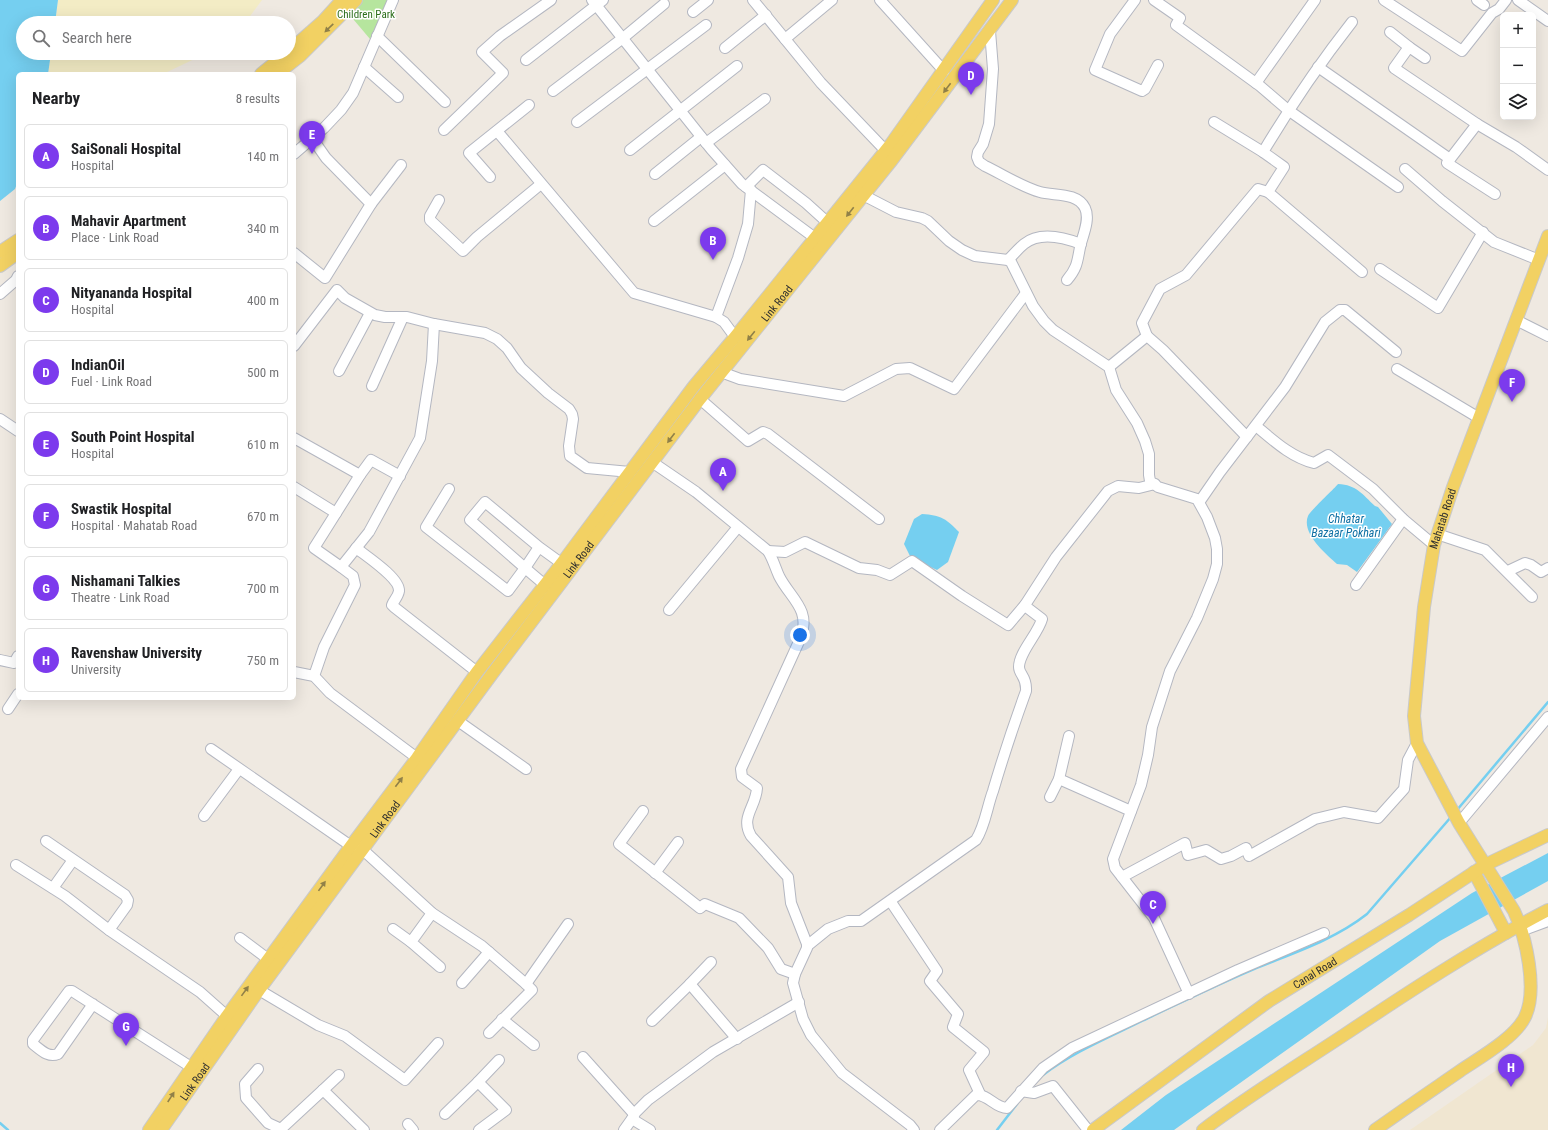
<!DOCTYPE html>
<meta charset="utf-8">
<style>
body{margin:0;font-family:"Roboto Condensed",sans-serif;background:#f2f2f2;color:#202124}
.controls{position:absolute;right:12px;top:12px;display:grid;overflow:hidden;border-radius:6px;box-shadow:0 4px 16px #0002}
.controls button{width:36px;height:36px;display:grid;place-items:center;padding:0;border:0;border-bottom:1px solid #e0e0e0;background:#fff;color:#202124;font:20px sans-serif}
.you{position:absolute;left:800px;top:635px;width:14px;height:14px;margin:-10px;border:3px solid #fff;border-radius:50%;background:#1a73e8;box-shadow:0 0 0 6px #1a73e833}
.badge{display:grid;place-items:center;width:26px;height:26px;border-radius:50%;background:#7c3aed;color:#fff;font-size:13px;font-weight:700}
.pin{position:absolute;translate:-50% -33px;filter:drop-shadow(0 1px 2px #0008)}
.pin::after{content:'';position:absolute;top:21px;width:14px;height:12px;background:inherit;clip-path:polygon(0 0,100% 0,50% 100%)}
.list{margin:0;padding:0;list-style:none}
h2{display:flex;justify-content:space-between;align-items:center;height:52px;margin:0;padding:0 16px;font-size:17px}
h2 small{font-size:13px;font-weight:400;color:#757577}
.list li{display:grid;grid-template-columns:26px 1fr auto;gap:12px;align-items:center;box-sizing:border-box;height:64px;margin:0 8px 8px;padding:0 8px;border:1px solid #e0e0e0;border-radius:6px}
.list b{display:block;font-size:15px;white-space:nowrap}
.list p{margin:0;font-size:13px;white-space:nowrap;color:#757577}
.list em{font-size:13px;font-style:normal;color:#757577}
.icon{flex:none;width:22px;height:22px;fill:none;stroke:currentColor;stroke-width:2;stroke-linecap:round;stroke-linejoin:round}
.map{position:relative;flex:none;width:1548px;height:1130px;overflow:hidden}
.search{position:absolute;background:#fff;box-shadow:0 4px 16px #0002;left:16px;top:16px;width:280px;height:44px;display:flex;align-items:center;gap:10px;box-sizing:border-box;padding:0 14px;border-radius:22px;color:#757577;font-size:15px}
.panel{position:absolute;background:#fff;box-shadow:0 4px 16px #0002;left:16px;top:72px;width:280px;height:628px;border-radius:6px}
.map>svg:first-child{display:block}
.education{fill:#f0e6d1}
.green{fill:#b6e59e}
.sand{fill:#f3ecc5}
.water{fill:#75cff0}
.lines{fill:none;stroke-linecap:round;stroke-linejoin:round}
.stream{stroke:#75cff0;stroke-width:2.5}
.minor-casing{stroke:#b4b7c1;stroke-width:12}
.major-casing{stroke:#c9c9c9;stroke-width:14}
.minor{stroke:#fff;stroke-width:10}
.major{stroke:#f2d163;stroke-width:12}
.oneway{fill:#908048}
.labels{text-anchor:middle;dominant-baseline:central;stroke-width:3;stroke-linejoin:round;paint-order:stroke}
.park-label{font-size:11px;fill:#2c6e1b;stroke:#fff}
.street-label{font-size:11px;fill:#2e2e2e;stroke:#fff}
.water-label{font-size:12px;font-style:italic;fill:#0d6fa3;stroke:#fff}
</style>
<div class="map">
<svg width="1548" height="1130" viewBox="0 0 1548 1130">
<rect width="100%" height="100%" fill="#efe9e1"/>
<!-- education -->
<path class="education" d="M1548 1017V1130H1410L1533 1045 1546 1028Z"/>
<!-- green -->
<path class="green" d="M361 0H388L370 39 348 13Z"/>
<!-- sand -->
<g class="sand">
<path d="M58 0H262L245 23H55Z"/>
<path d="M51 53H207L163 74H48Z"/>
</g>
<!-- water -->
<g class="water">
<path d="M0 0H58L55 23H23V53H51L48 74H18V181L15 189 0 201Z"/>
<path d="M1338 484C1357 485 1362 494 1375 506L1378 507 1392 524 1357 572 1347 565 1337 564C1326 554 1301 533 1308 516 1310 511 1333 490 1338 484Z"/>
<path d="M922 514C941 515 946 519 959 532L948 562 937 570 911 558 904 544 914 519Z"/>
<path d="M1548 853V881L1440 941 1174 1130H1121L1166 1095 1472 893Z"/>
</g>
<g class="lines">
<!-- stream -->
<g class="stream">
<path d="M1457 810 1548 702"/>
<path d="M1043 1075C1073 1052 1110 1037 1144 1020 1180 1003 1216 985 1254 969 1293 953 1334 940 1367 914L1451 817"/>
<path d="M0 1123 8 1130"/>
<path d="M997 1130 1017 1104"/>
</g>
<!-- minor casing -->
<g class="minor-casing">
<g id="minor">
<path d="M592 0 711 149 742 184 815 238"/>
<path d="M753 0 821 83 885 150"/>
<path d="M880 0 944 71"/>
<path d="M1135 0 1110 34 1095 70 1142 91 1145 89 1158 65"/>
<path d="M1154 0 1180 18 1176 25 1260 86 1288 110 1398 187"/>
<path d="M1384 0 1462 51 1492 13 1499 9 1506 0"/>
<path d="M1477 0 1484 5"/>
<path d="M1518 0 1548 21"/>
<path d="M693 12 708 0"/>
<path d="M1352 22C1319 64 1290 107 1263 152L1284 167 1268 192 1362 272"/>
<path d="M990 31 993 69 989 124 983 144 978 152 977 157 979 162 985 166C1002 174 1022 187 1040 192 1054 196 1077 192 1085 208 1090 218 1084 233 1081 243 1077 259 1079 266 1067 280"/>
<path d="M1390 32 1409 47"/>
<path d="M377 36 445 102"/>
<path d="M785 39 832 0"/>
<path d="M725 48 766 15"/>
<path d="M1425 58 1409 47 1394 68 1477 124"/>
<path d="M526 60 603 0"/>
<path d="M364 67 398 97"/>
<path d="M1318 67 1450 159"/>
<path d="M1256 83 1315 0"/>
<path d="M553 91 623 38 664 4"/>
<path d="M577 122 706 25"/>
<path d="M1214 122 1263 152"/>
<path d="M444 130 503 73 482 52 500 36 551 0"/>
<path d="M497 131 634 293 716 317 724 322 735 337"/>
<path d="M706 143 765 99"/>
<path d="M630 150 737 66"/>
<path d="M294 154 324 128 341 110 353 93 393 0"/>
<path d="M1405 169 1442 201 1494 242 1539 260"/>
<path d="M655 174 701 137"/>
<path d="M490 177 469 153 529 105"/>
<path d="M746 187 763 170 806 203 827 222"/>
<path d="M1495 194 1447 163 1477 124 1516 147 1548 170"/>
<path d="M863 195 896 212 922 218 928 221 949 241 962 250 975 256 1008 260 1011 262 1033 306 1044 321 1053 330 1109 367 1116 390 1137 423 1145 441 1149 454V475L1150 481 1158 487 1197 499 1207 517 1215 538 1217 549V564L1213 579 1197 618 1170 671 1152 727 1148 755 1141 785 1113 859 1115 868 1154 918 1189 994"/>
<path d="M439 200 430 216V220L463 251 477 237 541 184"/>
<path d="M371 204 401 165"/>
<path d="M654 221 725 165"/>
<path d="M294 253 325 278 371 204 326 158 312 138"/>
<path d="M1008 260C1013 255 1018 249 1024 244 1040 231 1063 237 1081 244"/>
<path d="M1380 269 1438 308 1483 232"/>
<path d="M0 294 16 280 18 276"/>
<path d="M716 317 738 258 748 224 751 190"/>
<path d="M1516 320 1548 336"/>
<path d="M1147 336 1142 323 1160 289 1186 275 1258 189 1268 192"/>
<path d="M294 346 337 290 345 298 375 315 385 317H407L434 324 485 333 497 339 507 348 521 368 548 393 569 409 572 414 573 419 569 446 570 456 587 468 630 472"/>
<path d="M1109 367 1147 336 1163 350 1247 437"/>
<path d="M1397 369 1479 418"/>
<path d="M339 371 370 313"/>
<path d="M721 372 740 379 844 396 896 369 910 368 954 389 1026 293"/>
<path d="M372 386 403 317"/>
<path d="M700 399 748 441 763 432 768 434 879 519"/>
<path d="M0 419 18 431"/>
<path d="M1256 426C1274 441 1291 457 1314 463L1328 455 1373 489 1403 519 1434 545"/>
<path d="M294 438 360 475 314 548 341 567"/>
<path d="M652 462 696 492 768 551C773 559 775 567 779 576 790 598 811 609 801 637L741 769 742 777 757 788C756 807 740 817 751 836L788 877 791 903 807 944V948L795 974 793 983 803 1019 811 1035 842 1073 910 1125 914 1130"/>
<path d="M360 475 371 460 400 476"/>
<path d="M294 487 336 513"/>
<path d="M449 489 426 527 508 591 525 568 545 585"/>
<path d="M1200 501 1220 472 1285 387 1325 322 1340 310H1345L1396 352"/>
<path d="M1437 534 1485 550 1532 597"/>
<path d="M539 547 485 502 470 520 525 568 539 547 568 568"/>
<path d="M356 548C366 556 400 578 399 591 398 597 394 600 392 605L394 607 477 672"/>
<path d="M768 551 785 552 805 542 859 568 877 570 890 575 912 561 962 596 1008 625 1025 605"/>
<path d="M1508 571 1525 563 1531 565 1541 572 1548 568"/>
<path d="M1356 585 1403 519"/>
<path d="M669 610 738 527"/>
<path d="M0 660 14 663 18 656"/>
<path d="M294 672 314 676 330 693 417 758"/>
<path d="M314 676 324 647 355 585 353 576 341 567 369 532 420 438 432 361 434 324"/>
<path d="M8 709 18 694"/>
<path d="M458 721 526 769"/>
<path d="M1069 736 1059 779 1131 811"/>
<path d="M211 749 351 846 362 849 432 913 482 946 526 984 568 924"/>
<path d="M1050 797 1059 779"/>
<path d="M643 811 619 844 700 908 705 904 739 918 768 948 781 969 795 974"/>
<path d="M204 816 239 769"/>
<path d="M1459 823 1548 717"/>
<path d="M46 841 125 895 128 900 127 905 109 930"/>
<path d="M16 865 65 896 109 930 200 992 227 1016"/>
<path d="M655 873 678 842"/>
<path d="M1122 877 1185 843 1188 855 1206 850 1221 859 1231 856 1246 848 1249 856 1315 819 1344 812 1378 818 1404 789 1408 760 1417 743"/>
<path d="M53 888 73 860"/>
<path d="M891 902 937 971 930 981 958 1014 953 1027 984 1052 969 1070 980 1094"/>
<path d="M432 913 411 942 440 967"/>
<path d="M393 929 411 942"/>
<path d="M1521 931 1548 921"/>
<path d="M240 938 268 959"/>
<path d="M807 946 828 929 848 921H861L976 840C985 826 987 807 993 791 1003 757 1014 724 1026 691 1027 676 1019 675 1019 667 1019 652 1038 634 1042 619L1025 606V605L1056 557 1108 491 1118 486 1139 488 1155 484"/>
<path d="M711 962 690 984 737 1039"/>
<path d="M462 983 489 952"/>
<path d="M259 990 318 1025 345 1036 405 1080 438 1043"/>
<path d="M93 1004 58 1054C48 1058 41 1050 33 1044V1040L69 991H72L191 1067"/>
<path d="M502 1019 534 1045"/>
<path d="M652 1021 690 984"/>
<path d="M489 1033 532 990 526 984"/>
<path d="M583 1057 634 1114"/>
<path d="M258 1069 245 1084 246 1098 268 1123 281 1129 323 1090"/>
<path d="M339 1075 323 1090 364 1130"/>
<path d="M1021 1091 1034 1093 1053 1086 1088 1130"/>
<path d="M445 1114 478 1082"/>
<path d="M632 1119 650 1130"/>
<path d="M408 1124 413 1130"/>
<path d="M479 1130 506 1110 478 1082 499 1060"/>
<path d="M624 1130 634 1116V1114L648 1100 713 1052 799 1002"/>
<path d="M940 1130 976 1095C988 1094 995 1108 1007 1108L1043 1068 1072 1048 1238 970 1324 933"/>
</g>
</g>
<!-- major casing -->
<g class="major-casing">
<g id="major">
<path d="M289 51 323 21 342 0"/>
<path d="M261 74 287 53"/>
<path d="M277 74 300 56 356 0"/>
<path d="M0 252 18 240"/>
<path d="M0 266 18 253"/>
<path d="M1474 872 1506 933"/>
<path d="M149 1130 227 1016 351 846 417 758 477 672 562 563 694 386 735 337 891 144 993 0"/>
<path id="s1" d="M161 1130 259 990 492 674 700 399 892 160 1012 0"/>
<path id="s2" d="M1093 1130 1269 1001 1409 915 1485 865 1548 835"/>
<path d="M1203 1130C1248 1096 1297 1066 1344 1035 1410 991 1477 947 1548 910"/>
<path id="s3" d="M1375 1130C1403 1110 1431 1091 1460 1071 1479 1058 1515 1038 1525 1017 1538 990 1526 937 1514 911L1459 823 1417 743 1414 716 1424 607 1434 545 1453 487 1548 236"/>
</g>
</g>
<!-- minor -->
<use href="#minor" class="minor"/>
<!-- major -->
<use href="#major" class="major"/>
</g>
<!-- one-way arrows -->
<defs><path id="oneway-solid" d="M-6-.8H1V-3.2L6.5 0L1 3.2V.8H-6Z"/></defs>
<g class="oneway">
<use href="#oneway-solid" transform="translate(329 28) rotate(136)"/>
<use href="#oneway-solid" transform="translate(947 88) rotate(127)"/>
<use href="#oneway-solid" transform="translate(850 212) rotate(128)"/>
<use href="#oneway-solid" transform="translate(751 336) rotate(129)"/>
<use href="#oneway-solid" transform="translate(671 438) rotate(127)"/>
<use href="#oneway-solid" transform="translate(399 782) rotate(-53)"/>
<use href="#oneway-solid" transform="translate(322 886) rotate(-54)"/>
<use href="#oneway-solid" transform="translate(245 991) rotate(-54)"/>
<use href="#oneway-solid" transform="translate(171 1097) rotate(-57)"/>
</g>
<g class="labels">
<!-- park labels -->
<g class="park-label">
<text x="366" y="14">Children Park</text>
</g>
<!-- street labels -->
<g class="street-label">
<text stroke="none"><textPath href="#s1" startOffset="1031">Link Road</textPath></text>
<text stroke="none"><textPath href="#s3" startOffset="719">Mahatab Road</textPath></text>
<text stroke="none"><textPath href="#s1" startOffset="707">Link Road</textPath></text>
<text stroke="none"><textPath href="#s1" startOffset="383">Link Road</textPath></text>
<text stroke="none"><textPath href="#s2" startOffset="272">Canal Road</textPath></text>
<text stroke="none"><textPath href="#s1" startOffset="59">Link Road</textPath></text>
</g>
<!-- water labels -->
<g class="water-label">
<text x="1346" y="519">Chhatar<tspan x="1346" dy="14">Bazaar Pokhari</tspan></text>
</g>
</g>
</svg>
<div class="controls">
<button>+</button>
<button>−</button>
<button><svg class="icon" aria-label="layers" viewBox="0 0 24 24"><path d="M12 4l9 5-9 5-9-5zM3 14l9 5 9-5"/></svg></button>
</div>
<div class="you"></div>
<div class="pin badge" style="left:723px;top:491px">A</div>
<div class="pin badge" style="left:713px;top:260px">B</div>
<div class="pin badge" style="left:1153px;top:924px">C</div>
<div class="pin badge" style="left:971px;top:95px">D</div>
<div class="pin badge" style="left:312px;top:154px">E</div>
<div class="pin badge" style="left:1512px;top:402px">F</div>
<div class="pin badge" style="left:126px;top:1046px">G</div>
<div class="pin badge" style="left:1511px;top:1087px">H</div>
<div class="search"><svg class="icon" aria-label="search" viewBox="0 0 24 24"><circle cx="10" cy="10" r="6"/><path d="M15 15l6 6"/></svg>Search here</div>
<section class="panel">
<h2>Nearby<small>8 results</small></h2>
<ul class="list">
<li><span class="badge">A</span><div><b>SaiSonali Hospital</b><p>Hospital</p></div><em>140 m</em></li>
<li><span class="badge">B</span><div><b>Mahavir Apartment</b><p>Place · Link Road</p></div><em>340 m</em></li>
<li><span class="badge">C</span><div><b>Nityananda Hospital</b><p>Hospital</p></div><em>400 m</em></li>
<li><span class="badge">D</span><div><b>IndianOil</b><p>Fuel · Link Road</p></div><em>500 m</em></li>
<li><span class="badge">E</span><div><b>South Point Hospital</b><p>Hospital</p></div><em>610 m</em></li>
<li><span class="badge">F</span><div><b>Swastik Hospital</b><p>Hospital · Mahatab Road</p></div><em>670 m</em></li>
<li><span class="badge">G</span><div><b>Nishamani Talkies</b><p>Theatre · Link Road</p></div><em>700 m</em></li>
<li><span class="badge">H</span><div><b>Ravenshaw University</b><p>University</p></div><em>750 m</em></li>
</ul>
</section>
</div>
